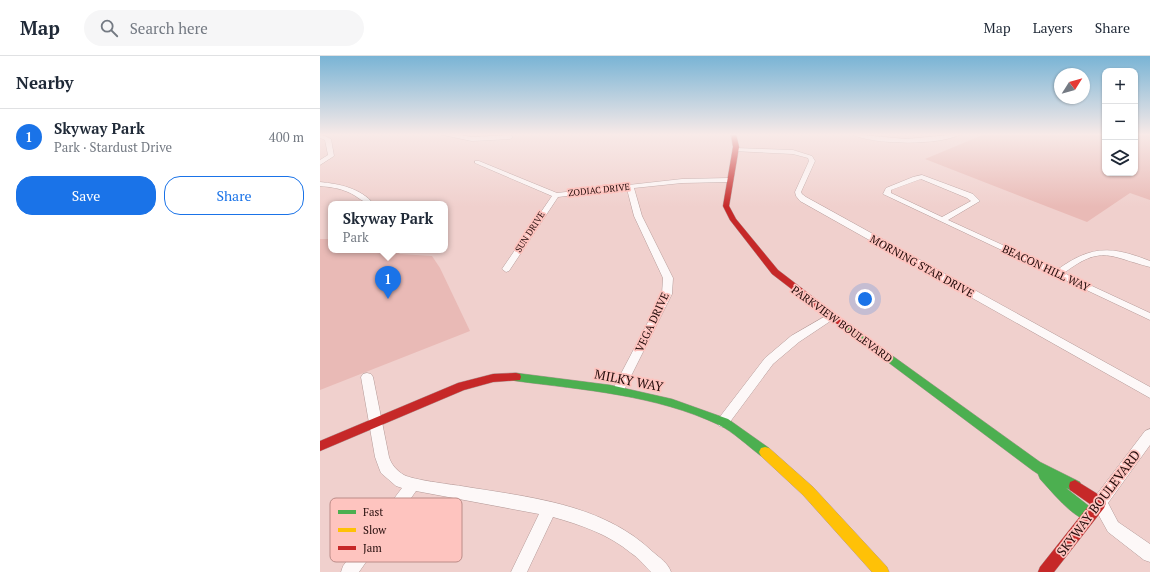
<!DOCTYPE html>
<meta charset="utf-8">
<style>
body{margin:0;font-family:"PT Serif",serif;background:#f6f6f7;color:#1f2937}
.controls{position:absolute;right:12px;top:12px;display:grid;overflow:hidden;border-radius:8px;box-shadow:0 1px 3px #0004}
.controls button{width:36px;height:36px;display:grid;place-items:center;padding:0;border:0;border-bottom:1px solid #e0e1e3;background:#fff;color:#1f2937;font:20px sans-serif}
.compass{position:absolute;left:734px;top:12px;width:36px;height:36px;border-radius:50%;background:#fff;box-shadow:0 1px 3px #0004;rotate:53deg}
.you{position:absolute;left:545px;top:243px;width:14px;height:14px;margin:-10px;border:3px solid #fff;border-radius:50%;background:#1a73e8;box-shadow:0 0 0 6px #1a73e833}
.badge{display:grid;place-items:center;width:26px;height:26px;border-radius:50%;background:#1a73e8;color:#fff;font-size:13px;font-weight:700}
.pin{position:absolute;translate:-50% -33px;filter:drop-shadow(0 1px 2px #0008)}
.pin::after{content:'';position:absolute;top:21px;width:14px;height:12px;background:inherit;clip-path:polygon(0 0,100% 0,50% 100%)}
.popup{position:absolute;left:8px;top:145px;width:120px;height:52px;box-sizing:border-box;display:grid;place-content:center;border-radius:8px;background:#fff;filter:drop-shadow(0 1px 3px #0005);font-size:13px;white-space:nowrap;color:#747a83}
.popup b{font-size:15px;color:#1f2937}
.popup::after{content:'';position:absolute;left:50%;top:100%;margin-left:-8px;border:8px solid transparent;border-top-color:#fff}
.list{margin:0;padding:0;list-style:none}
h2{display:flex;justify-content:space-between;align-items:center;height:52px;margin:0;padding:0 16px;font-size:17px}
h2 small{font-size:13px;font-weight:400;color:#747a83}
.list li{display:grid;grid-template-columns:26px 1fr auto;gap:12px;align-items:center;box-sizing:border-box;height:56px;padding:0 16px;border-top:1px solid #e0e1e3}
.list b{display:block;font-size:15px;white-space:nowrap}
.list p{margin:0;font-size:13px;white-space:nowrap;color:#747a83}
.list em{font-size:13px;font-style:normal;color:#747a83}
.actions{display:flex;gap:8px;padding:12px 16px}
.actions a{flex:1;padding:9px 0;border:1px solid #1a73e8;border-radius:16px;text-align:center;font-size:14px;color:#1a73e8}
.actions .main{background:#1a73e8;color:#fff}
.icon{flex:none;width:22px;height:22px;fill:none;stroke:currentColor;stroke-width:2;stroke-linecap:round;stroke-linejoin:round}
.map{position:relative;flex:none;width:830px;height:516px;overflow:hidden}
header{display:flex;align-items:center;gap:24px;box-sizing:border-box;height:56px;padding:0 20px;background:#fff;border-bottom:1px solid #e0e1e3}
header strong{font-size:19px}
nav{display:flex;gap:22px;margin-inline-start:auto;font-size:14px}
.search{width:280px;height:36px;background:#f6f6f7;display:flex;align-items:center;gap:10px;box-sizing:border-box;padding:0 14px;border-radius:22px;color:#747a83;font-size:15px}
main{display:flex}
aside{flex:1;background:#fff}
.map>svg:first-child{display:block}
.green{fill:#e9bab6}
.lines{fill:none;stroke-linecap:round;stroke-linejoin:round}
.street-casing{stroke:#b49a98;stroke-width:1}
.fast-casing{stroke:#b49a98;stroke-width:1}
.slow-casing{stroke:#b49a98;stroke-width:1}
.jam-casing{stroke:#b49a98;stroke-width:1}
.street{fill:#fdf8f8;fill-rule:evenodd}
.fast{fill:#4caf50;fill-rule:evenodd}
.slow{fill:#ffc107;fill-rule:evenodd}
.jam{fill:#c62828;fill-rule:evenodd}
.labels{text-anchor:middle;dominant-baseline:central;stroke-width:3.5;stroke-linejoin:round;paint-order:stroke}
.far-street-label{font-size:9px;fill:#220a09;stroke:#fec4bf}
.street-label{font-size:11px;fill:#220a09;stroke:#fec4bf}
.near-street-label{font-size:13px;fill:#220a09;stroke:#fec4bf}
.key{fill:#fec4bf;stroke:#bc8c88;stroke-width:1}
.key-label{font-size:11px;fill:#220a09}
</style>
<header>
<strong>Map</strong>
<div class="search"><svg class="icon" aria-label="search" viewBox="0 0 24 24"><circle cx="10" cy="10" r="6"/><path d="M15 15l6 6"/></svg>Search here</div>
<nav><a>Map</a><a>Layers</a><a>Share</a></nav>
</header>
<main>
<aside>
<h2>Nearby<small></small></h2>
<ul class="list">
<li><span class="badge">1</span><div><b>Skyway Park</b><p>Park · Stardust Drive</p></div><em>400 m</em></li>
</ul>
<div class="actions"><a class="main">Save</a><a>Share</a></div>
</aside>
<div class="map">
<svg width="830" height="516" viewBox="0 0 830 516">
<rect width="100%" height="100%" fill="#f0d0cd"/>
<!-- green -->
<g class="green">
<path d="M665 78H785V117H815V78H830V144L810 137 767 166 605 103Z"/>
<path d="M0 183H11V194H75L80 198 112 200 120 212 150 275 0 334Z"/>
</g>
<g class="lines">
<!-- street casing -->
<g class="street-casing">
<g id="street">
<path d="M0 78 11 83 14 100 0 109V104L8 99 5 84 0 82Z"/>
<path d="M118 78H134L152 81 190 79 193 81 190 83 152 85Z"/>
<path d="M531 78 586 83 641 78C620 90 552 89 531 78Z"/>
<path d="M415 92 473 94 492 100 495 105 481 136 482 138 486 141 830 331V342L480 145 476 140 475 136 489 105 488 102 473 98 413 95V93Z"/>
<path d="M155 105H159L237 137 362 123 409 122 412 124 409 126 362 127 314 132 322 160 353 222 352 238 303 336 299 338 295 336 293 333 339 245 342 238 343 222 314 160 307 133 238 141 189 215 186 216 182 213 232 140 155 107Z"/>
<path d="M602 119 653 138 660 145 628 164 737 214C771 189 792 190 830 205V211C790 201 782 188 744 217L830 257V264L563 138 566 132 593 121ZM601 123 647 142 651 145 622 161 571 137V134Z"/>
<path d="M0 126C20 128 40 132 54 148 43 148 38 140 28 136 19 132 10 131 0 130Z"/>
<path d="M511 257 516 260 515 262 479 286 453 308 407 370 403 371 399 370 397 366 399 362 445 302 471 280Z"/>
<path d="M47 317 51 318 53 321 69 401C71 408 77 415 84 419 94 424 128 428 141 430 207 441 282 447 333 496 340 502 348 507 351 516H331C325 510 319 502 311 497 288 478 261 469 233 461L207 516H191L219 458 96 435 39 516H21L23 510 82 432 76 430 61 417 59 412 55 401 41 321 43 318Z"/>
<path d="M830 373V389L788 447 798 466 830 488V506L824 504 788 476 772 447 774 442 825 375Z"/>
</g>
</g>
<!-- fast casing -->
<g class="fast-casing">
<g id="fast">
<path d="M524 266 527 267 720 406 760 426 761 430 760 434 755 436 746 432 774 454 776 459 774 464 769 466C749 458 734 438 720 423L718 418 712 414 521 271 519 269 521 267Z"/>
<path d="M196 317 290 329 352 343 408 363 449 392 451 396 449 400 445 401 441 400C429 391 412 375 399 369 336 339 264 334 196 325L192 324 191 321 192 318Z"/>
</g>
</g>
<!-- slow casing -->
<g class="slow-casing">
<path id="slow" d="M445 391 449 392 493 431 567 511 569 516H552L483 439 441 400 439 396 441 392Z"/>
</g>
<!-- jam casing -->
<g class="jam-casing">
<g id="jam">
<path d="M411 78H416L419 91 409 150 416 163 458 214 527 267 529 269 527 271H521L452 218 410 164 403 150 413 91Z"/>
<path d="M196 317 200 318 201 321 200 324 173 326 144 334 0 395V385L138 327 173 318Z"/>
<path d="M755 424 784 442 786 447 784 452 734 516H718L720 511 770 448 750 434 749 430 750 426Z"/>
</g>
</g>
<!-- street -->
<use href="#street" class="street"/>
<!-- fast -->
<use href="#fast" class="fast"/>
<!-- slow -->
<use href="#slow" class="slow"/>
<!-- jam -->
<use href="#jam" class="jam"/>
</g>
<!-- sky -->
<linearGradient id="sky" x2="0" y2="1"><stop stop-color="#79b4d5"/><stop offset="0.52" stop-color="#f8eae8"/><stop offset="1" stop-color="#f8eae8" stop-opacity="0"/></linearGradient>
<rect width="830" height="151" fill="url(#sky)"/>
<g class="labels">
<!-- far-street labels -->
<g class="far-street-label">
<text transform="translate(279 134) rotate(-6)">ZODIAC DRIVE</text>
<text transform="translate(210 176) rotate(-57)">SUN DRIVE</text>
</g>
<!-- street labels -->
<g class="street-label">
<text transform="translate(602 210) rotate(29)">MORNING STAR DRIVE</text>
<text transform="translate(726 212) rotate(25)">BEACON HILL WAY</text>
<text transform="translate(332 266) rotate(-65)">VEGA DRIVE</text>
<text transform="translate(522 268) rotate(36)">PARKVIEW BOULEVARD</text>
</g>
<!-- near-street labels -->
<g class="near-street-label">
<text transform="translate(309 324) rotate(11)">MILKY WAY</text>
<text transform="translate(778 447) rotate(-53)">SKYWAY BOULEVARD</text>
</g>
</g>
<!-- legend -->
<rect x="10" y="442" width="132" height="64" rx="6" class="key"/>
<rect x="18" y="454" width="18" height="4" fill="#4caf50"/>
<rect x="18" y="472" width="18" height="4" fill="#ffc107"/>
<rect x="18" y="490" width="18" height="4" fill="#c62828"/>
<g class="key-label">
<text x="43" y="460">Fast</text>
<text x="43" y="478">Slow</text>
<text x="43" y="496">Jam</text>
</g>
</svg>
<div class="controls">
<button>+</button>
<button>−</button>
<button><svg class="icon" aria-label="layers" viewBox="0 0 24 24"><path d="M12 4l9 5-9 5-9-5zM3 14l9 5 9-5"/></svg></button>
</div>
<svg class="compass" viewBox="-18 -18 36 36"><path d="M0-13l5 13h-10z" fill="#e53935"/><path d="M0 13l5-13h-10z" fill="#747a83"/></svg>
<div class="you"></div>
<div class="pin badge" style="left:68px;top:243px">1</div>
<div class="popup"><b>Skyway Park</b>Park</div>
</div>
</main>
